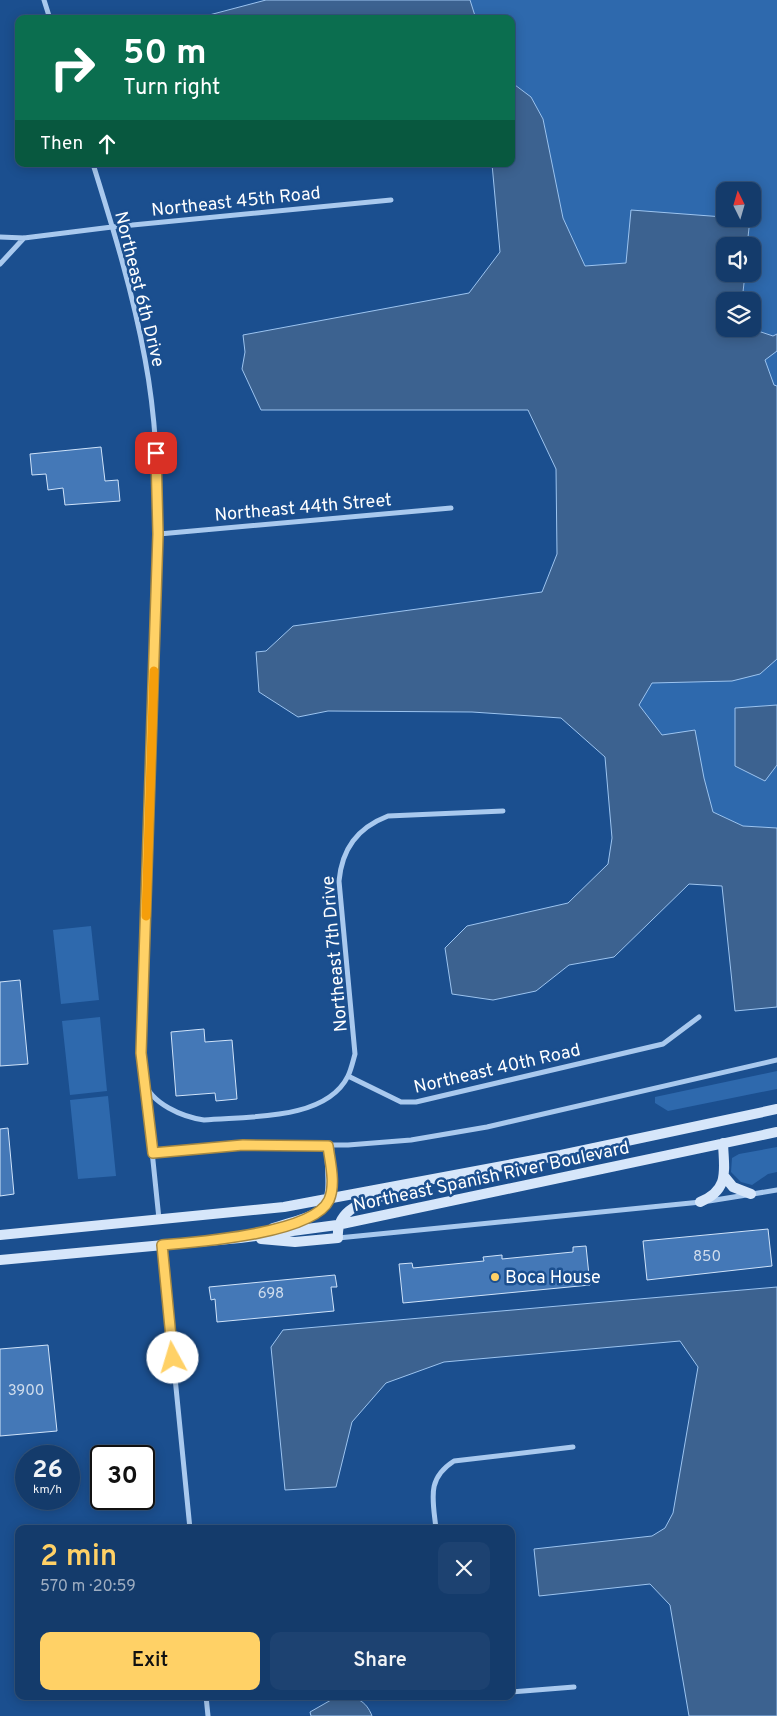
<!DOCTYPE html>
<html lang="en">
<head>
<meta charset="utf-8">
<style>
  :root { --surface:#143b6b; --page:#1d4271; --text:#f1f3f6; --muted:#9dadc1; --line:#33557e; --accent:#ffd166 }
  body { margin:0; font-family:Overpass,sans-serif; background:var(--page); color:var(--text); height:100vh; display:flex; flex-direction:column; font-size:19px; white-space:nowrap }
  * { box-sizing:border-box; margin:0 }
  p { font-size:16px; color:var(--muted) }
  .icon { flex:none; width:28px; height:28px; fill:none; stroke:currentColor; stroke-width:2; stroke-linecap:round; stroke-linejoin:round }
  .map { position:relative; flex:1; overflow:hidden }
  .drawer { position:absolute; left:15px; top:1525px; width:500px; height:175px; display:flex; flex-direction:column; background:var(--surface); border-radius:10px; box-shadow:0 2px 12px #0003,0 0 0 1px var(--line) }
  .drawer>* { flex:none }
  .hud { position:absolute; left:15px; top:15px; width:500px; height:152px; border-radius:10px; box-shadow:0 2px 12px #0003,0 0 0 1px var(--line); background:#0b6e4f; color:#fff; overflow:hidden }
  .needle { width:32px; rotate:355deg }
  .controls { position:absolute; left:716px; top:182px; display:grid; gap:10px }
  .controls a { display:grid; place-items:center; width:45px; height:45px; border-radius:10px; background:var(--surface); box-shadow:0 2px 12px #0003,0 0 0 1px var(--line); font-size:25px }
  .speed { position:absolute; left:15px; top:1445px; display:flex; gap:10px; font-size:25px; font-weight:700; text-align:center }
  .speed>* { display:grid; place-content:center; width:65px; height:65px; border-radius:50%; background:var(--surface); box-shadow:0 2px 12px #0003,0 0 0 1px var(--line); line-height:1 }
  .speed small { font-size:12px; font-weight:400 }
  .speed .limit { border:2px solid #111; border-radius:8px; background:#fff; color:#111 }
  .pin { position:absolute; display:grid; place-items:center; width:42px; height:42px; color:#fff; margin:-21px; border-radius:10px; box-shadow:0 2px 8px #0006 }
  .me { position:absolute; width:55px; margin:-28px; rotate:354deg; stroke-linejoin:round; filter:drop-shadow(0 0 4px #0008) }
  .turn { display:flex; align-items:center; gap:18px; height:105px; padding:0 25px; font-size:22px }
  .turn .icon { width:65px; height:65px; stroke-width:2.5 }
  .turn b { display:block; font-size:35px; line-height:42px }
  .then { display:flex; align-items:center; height:48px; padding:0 25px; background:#0003; gap:10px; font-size:19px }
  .round { display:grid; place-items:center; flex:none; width:52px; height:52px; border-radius:10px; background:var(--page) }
  .overview { display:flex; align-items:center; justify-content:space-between; height:85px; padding:0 25px }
  h1 { font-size:30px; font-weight:600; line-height:38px; color:var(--accent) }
  .cta { display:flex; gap:10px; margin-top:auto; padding:10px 25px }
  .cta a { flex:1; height:58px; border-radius:10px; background:var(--accent); color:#111; font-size:20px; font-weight:600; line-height:58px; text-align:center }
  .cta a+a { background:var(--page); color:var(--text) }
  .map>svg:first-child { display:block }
  .green { fill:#2e69ad; fill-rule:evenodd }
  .water { fill:#3c6290; stroke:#9cc4f0 }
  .building { fill:#4478b7; stroke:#cfe3fa }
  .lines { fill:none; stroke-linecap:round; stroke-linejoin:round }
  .street { stroke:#a9c9ee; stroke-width:5 }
  .secondary { stroke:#d6e6fa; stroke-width:10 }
  .route-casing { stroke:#a68842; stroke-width:12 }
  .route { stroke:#ffd166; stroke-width:9 }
  .slow { stroke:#f59e0b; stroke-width:9 }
  .poi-dot { fill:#ffd166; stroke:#1b4f8f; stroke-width:2 }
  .labels { text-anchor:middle; stroke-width:5; stroke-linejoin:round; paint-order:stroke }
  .number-label { font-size:15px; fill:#d0dded }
  .street-label { font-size:18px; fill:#fff; stroke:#1b4f8f }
  .poi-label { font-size:18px; fill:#fff; stroke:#1b4f8f; text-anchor:start }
</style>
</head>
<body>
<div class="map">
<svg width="777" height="1716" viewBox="0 0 777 1716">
  <rect width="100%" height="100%" fill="#1b4f8f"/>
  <path class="green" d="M470 0H777V705L735 708V765L765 780 777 765V828L743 826 713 812 704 778 662 735 638 705 585 266 563 218 543 119 531 97 511 82V19H476ZM725 191H752V219H725ZM725 246H752V274H725ZM725 301H752V329H725Z
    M91 926 99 1000 61 1004 53 930Z
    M100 1017 107 1091 70 1095 62 1021Z
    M777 1071V1089L668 1111 655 1103V1097Z
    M108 1096 116 1176 78 1179 70 1100Z
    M777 1147V1172L768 1174 752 1185 741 1182 731 1172 732 1158 739 1154Z"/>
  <path class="water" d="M266 0H470L476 19H194Z
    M511 82 531 97 543 119 563 218 585 266 626 263 631 210 750 219 747 246H725V274H745L742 301H725V329H752L773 336 777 334V351L765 360 774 385 777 386V659L760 674 732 681 652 683 639 705 662 735 695 730 704 778 713 812 743 826 777 828V1007L735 1011 722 886 689 884 614 957 569 965 536 991 493 1000 452 994 445 948 467 926 568 903 608 864 612 838 605 757 561 718 472 712 328 711 298 717 259 692 256 652 266 651 293 626 542 592 557 554 556 469 528 410H261L242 369 245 352 243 335 469 293 500 252 492 164H511Z
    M777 705V765L765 781 735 766V708Z
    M777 1287V1716H689L670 1605 650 1584 539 1596 534 1549 652 1536 665 1528 673 1513 698 1367 680 1341 444 1362 386 1383 352 1422 336 1487 285 1490 271 1347 283 1330Z
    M338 1696C355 1696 366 1700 372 1716H311L310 1712Z"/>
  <path class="building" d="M101 447 105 481 118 480 120 501 65 505 63 488 48 490 46 474 32 475 30 454Z
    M20 980 28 1064 0 1066V982Z
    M204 1029 205 1042 232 1040 237 1099 216 1101 215 1093 176 1096 171 1032Z
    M8 1128 14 1194 0 1196V1129Z
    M768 1229 772 1266 647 1280 643 1241Z
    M586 1246 590 1285 403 1303 399 1264 412 1263 413 1268 484 1261 483 1257 502 1255V1259L573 1252V1247Z
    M335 1275 337 1287H331L334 1311 217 1322 215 1299 211 1300 209 1287Z
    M48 1345 57 1431 0 1436V1349Z"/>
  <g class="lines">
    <path class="street" d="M44 0 50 19
      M93 164C113 228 133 293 145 359 156 417 158 475 159 534L141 1053C142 1062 142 1072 144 1081 151 1104 183 1117 204 1120 248 1116 326 1121 348 1076 351 1070 353 1061 355 1054L339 881C342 849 357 828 388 816L503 811
      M0 237 24 238 112 227 391 200
      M0 264 24 238
      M159 534 451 508
      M348 1076 401 1102H416L663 1044 699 1017
      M145 1083 159 1219
      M153 1153 243 1145H348L411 1140 487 1127 777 1060
      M709 1201 777 1190
      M338 1238 701 1202
      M162 1246 190 1529
      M436 1529C433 1499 426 1479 454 1461L573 1447
      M511 1692 574 1687
      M206 1696 208 1716"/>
    <path class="secondary" d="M724 1176 733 1187 751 1194
      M700 1202C730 1190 724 1170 723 1143
      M273 1228C337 1210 332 1209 329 1146
      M0 1235 284 1207 561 1155 777 1109
      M261 1239 295 1242 338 1238C335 1203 377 1199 404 1190
      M0 1260 240 1238 337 1225 777 1132"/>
  </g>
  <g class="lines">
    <g class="route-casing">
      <path id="route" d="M156 453 158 534 141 1053 153 1153 243 1145 328 1146C330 1162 336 1184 329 1200 313 1234 197 1242 162 1245L173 1358"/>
    </g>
    <use href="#route" class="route"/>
    <path class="slow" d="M146 916 154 671"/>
  </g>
  <circle class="poi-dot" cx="495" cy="1277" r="5"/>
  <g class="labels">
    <g class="number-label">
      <text x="707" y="1261">850</text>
      <text x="271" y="1298">698</text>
      <text x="26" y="1395">3900</text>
    </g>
    <g class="street-label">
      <text transform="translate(236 201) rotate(-6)" y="6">Northeast 45th Road</text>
      <text transform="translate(140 289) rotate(76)" y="6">Northeast 6th Drive</text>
      <text transform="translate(303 507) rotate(-5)" y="6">Northeast 44th Street</text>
      <text transform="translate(334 954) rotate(-95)" y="6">Northeast 7th Drive</text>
      <text transform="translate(497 1068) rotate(-13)" y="6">Northeast 40th Road</text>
      <text transform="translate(491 1176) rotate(-12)" y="6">Northeast Spanish River Boulevard</text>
    </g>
    <g class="poi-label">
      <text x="505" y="1283">Boca House</text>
    </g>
  </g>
</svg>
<div class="controls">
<a><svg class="needle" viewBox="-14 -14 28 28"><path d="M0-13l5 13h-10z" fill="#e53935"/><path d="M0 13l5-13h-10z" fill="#9dadc1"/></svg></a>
<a><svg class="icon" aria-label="sound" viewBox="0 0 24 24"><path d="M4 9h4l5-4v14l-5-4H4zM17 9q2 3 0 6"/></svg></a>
<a><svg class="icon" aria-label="layers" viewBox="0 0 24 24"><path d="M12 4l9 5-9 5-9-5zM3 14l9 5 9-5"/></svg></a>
</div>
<div class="speed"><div>26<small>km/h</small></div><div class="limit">30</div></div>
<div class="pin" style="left:156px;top:453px;background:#d93025"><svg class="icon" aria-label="arrive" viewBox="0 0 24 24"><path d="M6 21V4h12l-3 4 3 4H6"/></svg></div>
<svg class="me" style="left:173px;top:1358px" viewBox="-20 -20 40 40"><circle r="19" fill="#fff"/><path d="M0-13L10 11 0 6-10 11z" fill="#ffd166"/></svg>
<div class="hud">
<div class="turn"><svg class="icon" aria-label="right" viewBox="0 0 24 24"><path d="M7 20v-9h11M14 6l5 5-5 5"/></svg><div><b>50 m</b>Turn right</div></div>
<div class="then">Then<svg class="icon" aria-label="ahead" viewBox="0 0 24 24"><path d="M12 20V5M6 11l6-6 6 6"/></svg></div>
</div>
<section class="drawer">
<div class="overview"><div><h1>2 min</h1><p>570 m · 20:59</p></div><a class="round"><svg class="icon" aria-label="close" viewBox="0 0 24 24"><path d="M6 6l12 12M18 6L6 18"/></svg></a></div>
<div class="cta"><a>Exit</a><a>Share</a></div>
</section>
</div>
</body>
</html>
